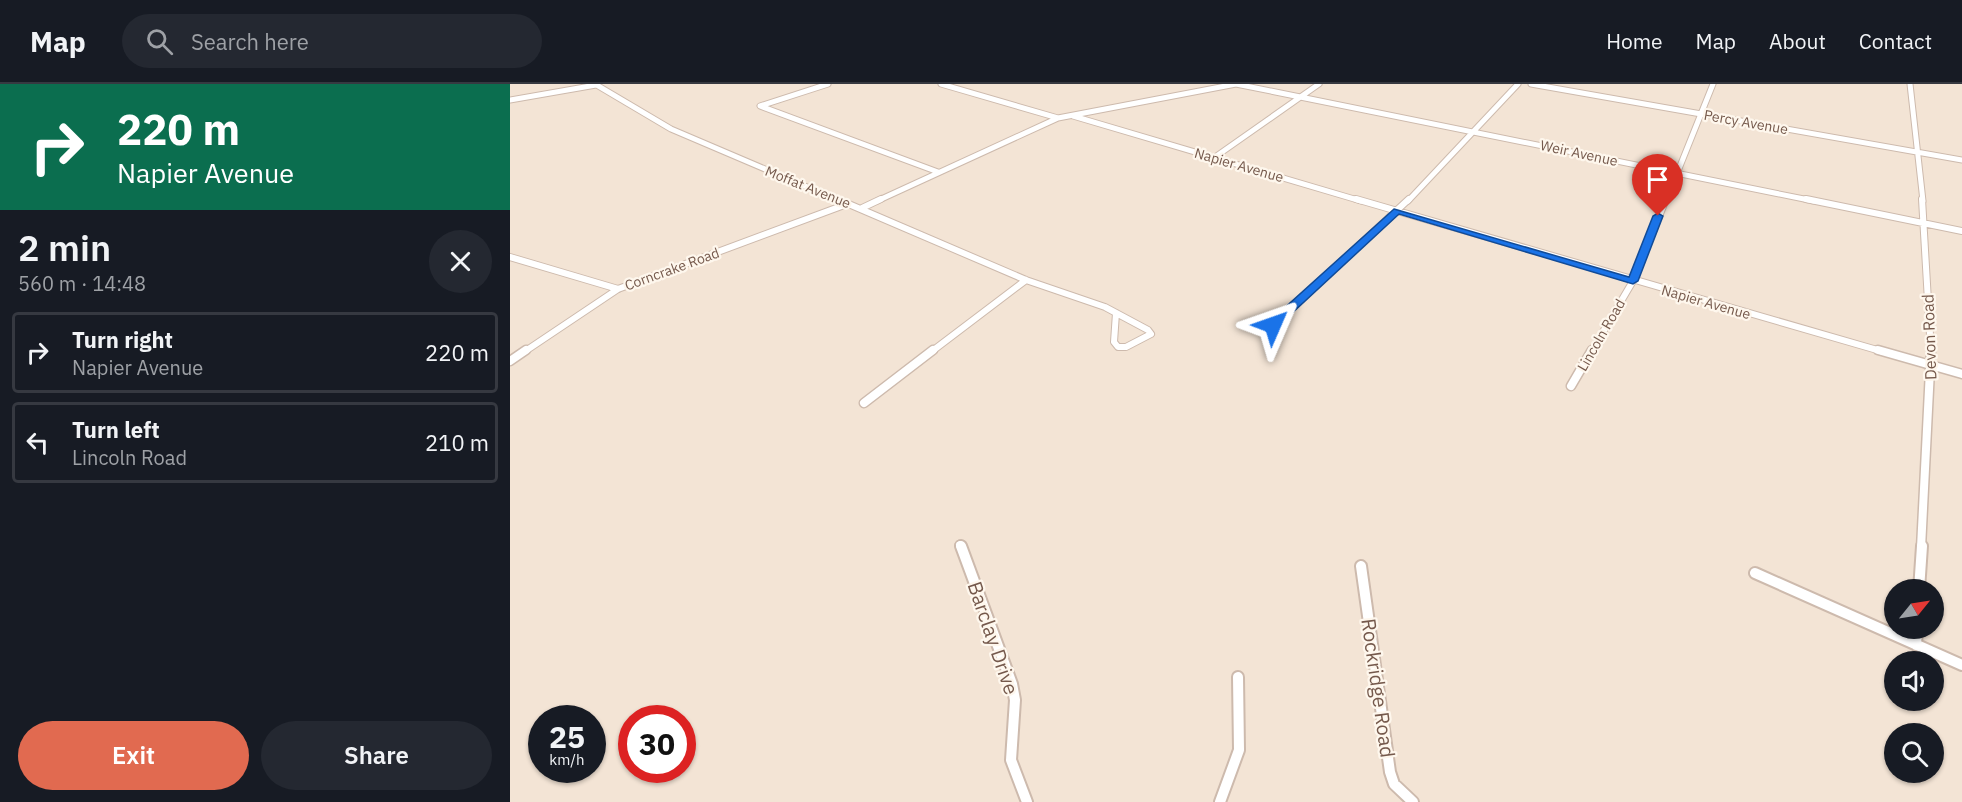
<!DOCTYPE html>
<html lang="en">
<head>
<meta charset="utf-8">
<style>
  :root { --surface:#171b24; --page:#242831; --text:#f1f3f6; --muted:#9ea1a6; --line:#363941; --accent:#e16a50 }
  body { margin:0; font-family:"IBM Plex Sans",sans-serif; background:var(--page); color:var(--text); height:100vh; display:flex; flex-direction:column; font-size:22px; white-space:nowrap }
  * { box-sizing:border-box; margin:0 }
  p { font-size:20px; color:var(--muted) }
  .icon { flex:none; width:33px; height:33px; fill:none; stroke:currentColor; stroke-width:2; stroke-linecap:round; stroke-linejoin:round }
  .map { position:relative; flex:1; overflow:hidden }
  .side { display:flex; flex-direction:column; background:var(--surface); width:510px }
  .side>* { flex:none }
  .banner { background:#0b6e4f; color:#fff; overflow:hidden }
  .needle { width:39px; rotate:60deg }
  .tools { position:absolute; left:1374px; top:495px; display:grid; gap:12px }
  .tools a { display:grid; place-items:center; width:60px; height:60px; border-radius:50%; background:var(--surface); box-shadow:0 2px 4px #0004; font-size:30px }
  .speed { position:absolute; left:18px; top:621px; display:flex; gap:12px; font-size:30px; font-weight:700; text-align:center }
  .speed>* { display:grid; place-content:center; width:78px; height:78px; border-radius:50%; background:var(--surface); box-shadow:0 2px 4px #0004; line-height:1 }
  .speed small { font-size:15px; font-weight:400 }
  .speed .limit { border:9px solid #d22; background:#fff; color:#111 }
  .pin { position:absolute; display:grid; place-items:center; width:51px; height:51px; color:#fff; margin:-62px -26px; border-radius:50% 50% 50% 0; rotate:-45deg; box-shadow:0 0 6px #0007 }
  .pin .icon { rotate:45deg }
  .me { position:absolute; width:66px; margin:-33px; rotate:47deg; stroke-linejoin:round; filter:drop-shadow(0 0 4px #0008) }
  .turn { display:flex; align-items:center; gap:21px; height:126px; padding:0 18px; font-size:27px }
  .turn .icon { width:78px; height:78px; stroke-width:2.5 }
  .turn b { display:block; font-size:42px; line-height:51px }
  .round { display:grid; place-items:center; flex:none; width:63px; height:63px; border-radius:32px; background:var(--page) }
  .headline { display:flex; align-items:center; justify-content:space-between; height:102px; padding:0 18px }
  h1 { font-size:36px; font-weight:600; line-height:45px }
  .cta { display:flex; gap:12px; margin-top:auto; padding:12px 18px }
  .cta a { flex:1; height:69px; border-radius:36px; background:var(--accent); color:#fff; font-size:24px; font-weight:600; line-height:69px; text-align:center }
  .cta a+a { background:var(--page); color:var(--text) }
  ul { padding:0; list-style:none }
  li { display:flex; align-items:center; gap:18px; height:81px; margin:0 12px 9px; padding:0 6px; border:3px solid var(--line); border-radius:6px }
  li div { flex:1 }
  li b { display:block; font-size:22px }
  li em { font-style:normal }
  header { display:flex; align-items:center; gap:36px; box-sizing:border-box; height:84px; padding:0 30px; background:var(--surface); border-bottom:2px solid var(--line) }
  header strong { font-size:28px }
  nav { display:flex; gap:33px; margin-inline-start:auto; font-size:21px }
  .search { width:420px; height:54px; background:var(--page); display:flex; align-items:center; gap:15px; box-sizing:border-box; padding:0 21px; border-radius:33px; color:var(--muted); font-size:22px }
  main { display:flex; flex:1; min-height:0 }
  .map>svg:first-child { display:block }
  .residential { fill:#f3e4d5; fill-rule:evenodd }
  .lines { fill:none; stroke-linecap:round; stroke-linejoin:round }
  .street-far3-casing { stroke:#cdbaad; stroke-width:7 }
  .street-far2-casing { stroke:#cdbaad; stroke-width:8 }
  .street-far1-casing { stroke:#cdbaad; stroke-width:11 }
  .street-casing { stroke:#cdbaad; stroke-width:14 }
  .street-far3 { stroke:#fff; stroke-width:5 }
  .street-far2 { stroke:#fff; stroke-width:6 }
  .street-far1 { stroke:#fff; stroke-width:8 }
  .street { stroke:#fff; stroke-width:10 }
  .route { fill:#1a73e8; stroke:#114b97; stroke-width:1.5 }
  .labels { text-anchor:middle; stroke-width:4.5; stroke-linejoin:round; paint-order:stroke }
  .far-street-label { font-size:14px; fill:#75594c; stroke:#fef7ed }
  .street-label { font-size:16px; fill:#75594c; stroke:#fef7ed }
  .near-street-label { font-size:20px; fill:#75594c; stroke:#fef7ed }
</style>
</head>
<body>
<header>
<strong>Map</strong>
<div class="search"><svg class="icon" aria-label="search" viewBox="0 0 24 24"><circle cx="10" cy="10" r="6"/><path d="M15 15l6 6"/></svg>Search here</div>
<nav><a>Home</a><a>Map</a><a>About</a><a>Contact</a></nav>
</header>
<main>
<section class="side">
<div class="banner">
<div class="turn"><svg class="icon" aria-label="right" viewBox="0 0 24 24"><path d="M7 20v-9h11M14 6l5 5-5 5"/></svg><div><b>220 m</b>Napier Avenue</div></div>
</div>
<div class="headline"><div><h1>2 min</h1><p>560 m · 14:48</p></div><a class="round"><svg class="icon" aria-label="close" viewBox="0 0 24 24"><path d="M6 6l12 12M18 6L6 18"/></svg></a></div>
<ul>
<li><svg class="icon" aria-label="right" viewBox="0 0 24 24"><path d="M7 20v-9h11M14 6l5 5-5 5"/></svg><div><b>Turn right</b><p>Napier Avenue</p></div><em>220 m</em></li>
<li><svg class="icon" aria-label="left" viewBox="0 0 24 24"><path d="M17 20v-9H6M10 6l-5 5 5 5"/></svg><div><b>Turn left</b><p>Lincoln Road</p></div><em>210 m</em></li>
</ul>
<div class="cta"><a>Exit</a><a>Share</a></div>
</section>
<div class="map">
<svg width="1452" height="718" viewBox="0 0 1452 718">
  <rect width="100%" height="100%" fill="#fcf3e7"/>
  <path class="residential" d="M0 0H1452V718H0ZM1384 506H1424V544H1384ZM1384 578H1424V616H1384ZM32 634H82V686H32ZM122 634H172V686H122ZM1384 650H1424V688H1384Z"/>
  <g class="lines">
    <g class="street-far3-casing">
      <path id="street-far3" d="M85 0 161 45 330 117
        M318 0 250 22 428 88
        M431 0 548 34
        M1021 0 1452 76
        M1400 0 1413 117
        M0 16 86 1
        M563 32 851 117
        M705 73 809 0
        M367 117 548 34 726 0 1304 117
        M898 117 1008 0
        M1156 117 1203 0"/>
    </g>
    <g class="street-far2-casing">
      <path id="street-far2" d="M327 115 516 196 595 223 638 246 641 250 616 263H608L604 258 606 229
        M846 115 1374 268
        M1296 115 1452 147
        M1412 115 1421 268
        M352 124 371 115
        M0 173 108 205
        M763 241 899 115
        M14 268 108 205 337 120
        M421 268 516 196
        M1081 268 1123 197 1156 115"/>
    </g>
    <g class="street-far1-casing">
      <path id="street-far1" d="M1368 266 1452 290
        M0 277 16 266
        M1061 302 1082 266
        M354 319 423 266
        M450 461 451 464
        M1411 464 1421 266"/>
    </g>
    <g class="street-casing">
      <path id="street" d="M451 462 502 600 505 616 501 676 517 718
        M851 482 880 688 884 700 903 718
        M1245 489 1452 581
        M1409 506 1412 462
        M1406 561 1407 544
        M710 718 729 666 728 593"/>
    </g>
    <use href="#street-far3" class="street-far3"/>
    <use href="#street-far2" class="street-far2"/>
    <use href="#street-far1" class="street-far1"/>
    <use href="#street" class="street"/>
  </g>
  <path class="route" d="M884 125 1119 193 1143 132 1148 129 1153 132 1128 197 1123 200 889 130 767 243H759V238Z"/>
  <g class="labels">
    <g class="far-street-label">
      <text transform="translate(1236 38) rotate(10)" y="5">Percy Avenue</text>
      <text transform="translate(1069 69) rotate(12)" y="5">Weir Avenue</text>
      <text transform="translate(729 81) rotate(16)" y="5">Napier Avenue</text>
      <text transform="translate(298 103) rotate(22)" y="5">Moffat Avenue</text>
      <text transform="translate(162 185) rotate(-20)" y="5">Corncrake Road</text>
      <text transform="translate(1196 218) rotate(16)" y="5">Napier Avenue</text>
      <text transform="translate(1091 251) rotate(-60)" y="5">Lincoln Road</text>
    </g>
    <g class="street-label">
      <text transform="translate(1419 253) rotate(-92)" y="6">Devon Road</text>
    </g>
    <g class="near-street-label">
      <text transform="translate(483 554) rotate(71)" y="7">Barclay Drive</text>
      <text transform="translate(868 604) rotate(82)" y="7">Rockridge Road</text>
    </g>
  </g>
</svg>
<div class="tools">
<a><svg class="needle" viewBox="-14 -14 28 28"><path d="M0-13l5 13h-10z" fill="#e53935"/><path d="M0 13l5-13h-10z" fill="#9ea1a6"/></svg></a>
<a><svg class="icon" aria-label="sound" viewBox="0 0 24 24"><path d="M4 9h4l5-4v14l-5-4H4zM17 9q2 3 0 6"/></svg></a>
<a><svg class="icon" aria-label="search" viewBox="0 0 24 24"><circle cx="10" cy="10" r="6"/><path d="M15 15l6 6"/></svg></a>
</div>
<div class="speed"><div>25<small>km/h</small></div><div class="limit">30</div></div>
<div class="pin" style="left:1148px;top:132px;background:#d93025"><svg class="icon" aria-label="arrive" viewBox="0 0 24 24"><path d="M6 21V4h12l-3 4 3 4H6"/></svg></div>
<svg class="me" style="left:763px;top:241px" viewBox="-20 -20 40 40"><path d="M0-17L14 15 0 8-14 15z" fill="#1a73e8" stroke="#fff" stroke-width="4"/></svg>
</div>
</main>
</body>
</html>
